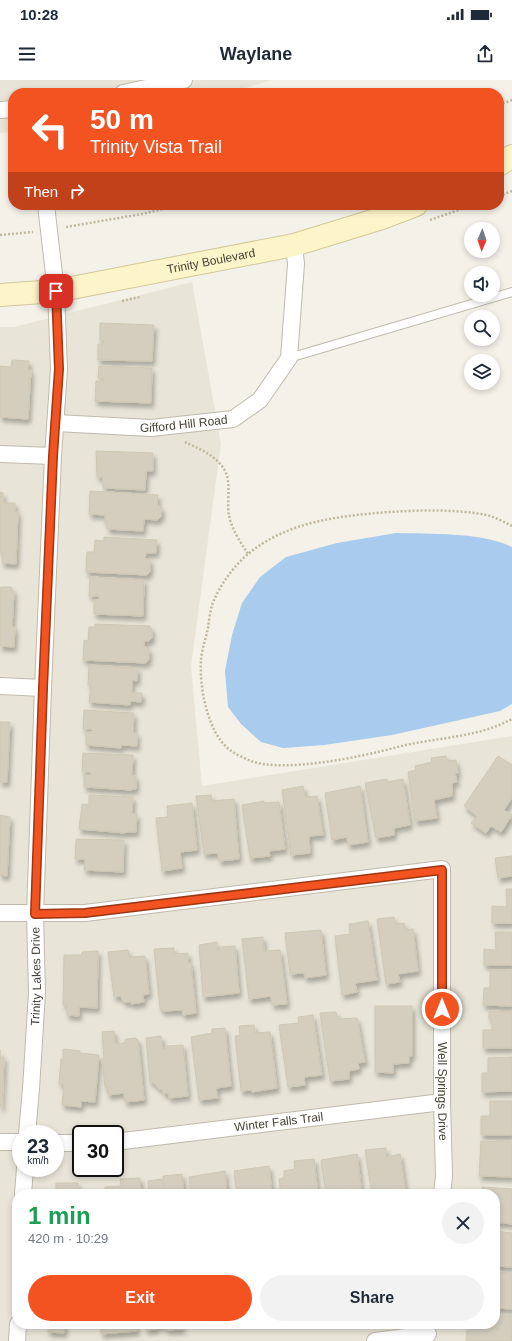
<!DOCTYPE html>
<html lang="en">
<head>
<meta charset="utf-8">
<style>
  :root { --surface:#fff; --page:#f2f2f3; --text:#1f2937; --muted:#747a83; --accent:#f25321 }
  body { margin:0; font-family:Arial,sans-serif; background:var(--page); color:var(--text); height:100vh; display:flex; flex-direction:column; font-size:15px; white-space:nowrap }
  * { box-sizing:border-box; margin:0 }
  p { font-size:13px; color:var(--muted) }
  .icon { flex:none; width:22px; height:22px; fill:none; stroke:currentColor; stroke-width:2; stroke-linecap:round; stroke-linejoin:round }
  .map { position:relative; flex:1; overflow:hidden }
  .panel { position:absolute; left:12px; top:1109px; width:488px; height:140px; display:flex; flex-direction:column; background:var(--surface); border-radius:16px; box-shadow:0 2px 6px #0003 }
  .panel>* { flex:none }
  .hud { position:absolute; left:8px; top:8px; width:496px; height:122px; border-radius:16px; box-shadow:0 2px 6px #0003; background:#f25321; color:#fff; overflow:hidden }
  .needle { width:26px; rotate:182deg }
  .fabs { position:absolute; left:464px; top:142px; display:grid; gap:8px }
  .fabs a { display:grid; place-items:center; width:36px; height:36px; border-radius:50%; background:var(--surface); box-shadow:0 2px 6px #0003; font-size:20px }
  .speed { position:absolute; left:12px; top:1045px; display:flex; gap:8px; font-size:20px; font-weight:700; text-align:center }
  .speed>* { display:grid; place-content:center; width:52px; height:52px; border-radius:50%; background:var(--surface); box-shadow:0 2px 6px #0003; line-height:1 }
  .speed small { font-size:10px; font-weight:400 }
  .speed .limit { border:2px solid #111; border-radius:6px; background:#fff; color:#111 }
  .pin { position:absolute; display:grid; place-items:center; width:34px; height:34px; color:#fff; margin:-17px; border-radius:8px; box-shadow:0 2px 6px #0006 }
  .me { position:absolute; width:44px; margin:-22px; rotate:0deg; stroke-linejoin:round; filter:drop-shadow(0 0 3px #0008) }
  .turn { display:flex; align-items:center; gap:14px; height:84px; padding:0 16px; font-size:18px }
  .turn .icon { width:52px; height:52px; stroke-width:2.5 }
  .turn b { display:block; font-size:28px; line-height:34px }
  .then { display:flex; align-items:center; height:38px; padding:0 16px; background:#0003; gap:8px; font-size:15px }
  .round { display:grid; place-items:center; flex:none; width:42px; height:42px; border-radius:21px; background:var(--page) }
  .summary { display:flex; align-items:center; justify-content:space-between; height:68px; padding:0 16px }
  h1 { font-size:24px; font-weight:800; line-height:30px; color:#1e9e55 }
  .cta { display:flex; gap:8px; margin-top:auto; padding:8px 16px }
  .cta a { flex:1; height:46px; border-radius:24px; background:var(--accent); color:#fff; font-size:16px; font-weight:800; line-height:46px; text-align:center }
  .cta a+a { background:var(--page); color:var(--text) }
  .status { display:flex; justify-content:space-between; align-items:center; height:28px; padding:0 20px; background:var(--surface); direction:ltr }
  .status svg { height:11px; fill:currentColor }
  header { display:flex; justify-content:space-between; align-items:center; height:52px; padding:0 16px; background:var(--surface); font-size:18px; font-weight:800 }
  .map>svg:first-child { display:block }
  .residential { fill:#e8e4d7; fill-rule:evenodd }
  .water { fill:#a8cbee }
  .building { fill:#d5cebf; stroke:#d0c7b2; filter:url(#shadow) }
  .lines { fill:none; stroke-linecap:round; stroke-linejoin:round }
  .service-casing { stroke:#bfbaac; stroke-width:10 }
  .minor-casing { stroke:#bfbaac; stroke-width:18 }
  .secondary-casing { stroke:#d2c89a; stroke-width:24 }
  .path { stroke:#c0b79d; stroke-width:2.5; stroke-dasharray:2 2; stroke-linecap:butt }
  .service { stroke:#fff; stroke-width:8 }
  .minor { stroke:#fff; stroke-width:16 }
  .secondary { stroke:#fdf5ca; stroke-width:22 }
  .route-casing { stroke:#9d3615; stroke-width:10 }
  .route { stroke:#f25321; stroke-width:7 }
  .labels { text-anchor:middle; stroke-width:3; stroke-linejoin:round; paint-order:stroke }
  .street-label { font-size:12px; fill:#474237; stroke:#fff }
</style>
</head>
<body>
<div class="status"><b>10:28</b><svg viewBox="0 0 49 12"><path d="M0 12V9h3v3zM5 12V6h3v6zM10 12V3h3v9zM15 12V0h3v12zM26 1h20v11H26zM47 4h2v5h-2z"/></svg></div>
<header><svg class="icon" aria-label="menu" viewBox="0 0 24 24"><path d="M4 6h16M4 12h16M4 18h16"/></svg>Waylane<svg class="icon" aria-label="share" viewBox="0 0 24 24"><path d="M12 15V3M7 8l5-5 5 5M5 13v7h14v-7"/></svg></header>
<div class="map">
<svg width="512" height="1261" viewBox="0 0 512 1261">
  <defs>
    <filter id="shadow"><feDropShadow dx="2.5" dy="4.5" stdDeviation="2" flood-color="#0004"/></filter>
  </defs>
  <rect width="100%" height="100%" fill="#f4f1e9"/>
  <path class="residential" d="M0 0H273L227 13H13V52L0 53Z
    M192 202 221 364 191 586 202 706 512 656V1261H0V247H14ZM21 1054H55V1088H21ZM81 1054H115V1088H81ZM17 1114H495V1244H17Z"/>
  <path class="water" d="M396 453C430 454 482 452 512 467V624L500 631 392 655 324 665 283 668 261 662 241 644 228 627 225 591 232 555 242 523 260 497 286 477 337 463Z"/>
  <path class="building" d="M100 243 154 245 152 281 98 280V264H104V261H100Z
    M12 280 29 281 28 290H31L28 339 0 337V286L11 287Z
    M99 286 152 288 151 323 95 321 96 301H104V299L98 298Z
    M96 371 153 373V391H146L145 410 103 408V397H97Z
    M90 411 158 415 157 424 162 428 161 437 157 440 144 439 143 451 107 449V442H104L105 435 89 434Z
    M0 412 3 413V423H15V431L18 432 16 484 2 483 3 473H0Z
    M104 457 157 460 156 473H146L145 479H150V492L147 495 86 492 87 472H94L95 460 104 461Z
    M90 497 144 500 143 536 94 534V520H99V516H89Z
    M1 507H11L14 513 12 547H15L14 567 0 566V509Z
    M95 544 150 546 152 550V558L149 561H144V567H146L149 569V579L146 583 83 580 84 560 88 561 89 547H95Z
    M89 585 138 588 137 601 132 600V613H142L141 622 130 621V625L89 622 91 605H88Z
    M84 630 134 633 133 653H137V666L121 665V668L86 665V652H92V649H83Z
    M0 642H10L7 702H0Z
    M83 673 133 675 132 696H136V709H132V710L84 707V695H91V692H82Z
    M446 676 448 681 456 680 458 693H455L457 702 452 703V716L434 720 437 738 415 741 408 692 416 690 415 686 432 682 431 678Z
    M498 676 512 685V718L504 730 512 735 501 752 491 746 486 753 471 743 477 736 464 726Z
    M387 699V702L403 699 410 745 394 748V755L376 758 365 703Z
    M303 706 305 717 317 716 323 755 309 756 310 773 291 775 282 710Z
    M360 706 368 762 348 765 347 757 332 760 325 713Z
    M89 715 133 717 132 734H137L136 752H125V753L79 749 82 724 89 725Z
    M211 715 212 721 234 719 239 779 219 781 218 773 204 774 196 716Z
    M264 721V723L279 722 285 769 269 771 270 776 250 778 242 725Z
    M192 723 197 770 180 772 182 788 162 791 156 738 168 737 167 726Z
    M0 735 10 737 7 796 0 795Z
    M76 759 124 760 123 792 84 790 85 779H75Z
    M512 776V796L498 798 495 778Z
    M506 809H512V843H492V826L507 827Z
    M394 837 395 844 404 843 405 850 413 849 418 891 398 894 400 902 386 904 377 839Z
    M368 841 377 900 355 903 357 912 342 915 335 856 350 854 349 844Z
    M321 850 326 895 305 898 304 893 290 894 285 853Z
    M495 852H512V885H484V869L496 870Z
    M263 857 264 871 280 870 287 924 272 925 271 916 249 919 242 859Z
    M217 862V870H222V867L235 866 239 913 203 917 199 865Z
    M174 868V874L188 873V883H191L196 933 183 935 182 930 163 931 160 928 154 869Z
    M128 870 129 877 145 876 149 914 143 915 144 922 131 924V922H124L122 920 121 916 114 917 108 872Z
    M98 871 97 928 79 927V936L67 935V925H63L64 875H82V872Z
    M490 890H512V926L483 925 484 908H490Z
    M375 926H412V976H409V983L393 984V993L375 992Z
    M489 931 512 932V968H483V950H492V939H489Z
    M336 932 338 939 357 938 365 982 358 983 359 989 349 991V999L330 1001 320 933Z
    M313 935 322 995 304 997 305 1005 288 1007 279 945 299 943 298 937Z
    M254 945 255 953 270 952 277 1008 252 1012V1010L241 1011 235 956 240 955 239 946Z
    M225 948 231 1006 216 1008 218 1018 199 1020 191 957 212 953V949Z
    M114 951 115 964 124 963 126 959 135 958 138 960 144 1020 125 1022 124 1013 108 1015 107 1007H105L102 979H104L102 952Z
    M161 956 163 969 167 968V966L183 965 188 1016 169 1018 168 1013 163 1014V1009H160L154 1004V1002H150L146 958Z
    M63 969 80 971V973L99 975 95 1022 81 1021V1027L62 1025 64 1004H59L61 979H63Z
    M0 970V977H4L2 1027H0Z
    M512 977V1011L482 1012V993H488V978Z
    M490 1021H512V1055H481V1036H490Z
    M481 1061 512 1062V1097L479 1096Z
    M386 1068V1077L400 1074 406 1114H372L365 1070Z
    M357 1074 362 1114H326L321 1080Z
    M314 1079 318 1114H281L279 1099 284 1098V1091L295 1089 294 1081Z
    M269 1086 272 1114H237L234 1091Z
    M225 1091 227 1114H191L189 1097Z
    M182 1094 184 1114H149L148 1101 162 1099 163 1105H164L163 1096Z
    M140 1098 141 1114H105V1107L121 1106 120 1099Z
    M56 1103H78V1114H56Z
    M482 1107 512 1109V1144L495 1142V1114H482Z
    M495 1151 512 1153V1187L495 1186Z
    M495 1192 512 1193V1229L495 1228Z
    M495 1234 512 1236V1255H511V1258L512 1259V1261H466L467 1252H469V1247H465V1244H495Z
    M48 1244H65L64 1253 48 1252Z
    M101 1244H136L137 1251 101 1254Z
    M145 1244H182L183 1249 167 1250 166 1247 157 1246 156 1249 146 1250Z"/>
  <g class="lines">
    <g class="service-casing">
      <path id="service" d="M289 278 512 212"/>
    </g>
    <g class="minor-casing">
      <g id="minor">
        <path d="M123 13 184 0"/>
        <path d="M0 30 13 29"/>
        <path id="s1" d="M56 343 151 348 233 339 260 320 289 278 296 184 294 165"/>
        <path d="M0 374 53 376"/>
        <path d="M0 606 43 608"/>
        <path id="s2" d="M0 833H85L442 789V1022L444 1096 442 1114"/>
        <path id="s3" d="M27 1054 31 1009 37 913 35 834 43 608 53 376 59 289 56 211 46 125"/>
        <path d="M0 1062H21"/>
        <path id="s4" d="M115 1062 442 1022"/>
        <path d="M55 1063H81"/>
        <path d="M23 1114 25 1088"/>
        <path d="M17 1261 18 1244"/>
        <path d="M375 1261 428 1254"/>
      </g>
    </g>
    <g class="secondary-casing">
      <g id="secondary">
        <path d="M499 85 512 76"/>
        <path id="s5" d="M0 215 56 211 294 165 382 138 416 125"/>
      </g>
    </g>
    <path class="path" d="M499 25 512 20
      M499 116 512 111
      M430 140 473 125
      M66 147 142 134 180 125
      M0 155 33 152
      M122 221 140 217
      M185 362C200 369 222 378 227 396 230 405 227 424 229 436 232 450 241 463 248 474
      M512 446C504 442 495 437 487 435 455 429 421 430 389 432 339 436 288 441 248 474 233 487 219 506 212 525 210 532 209 541 208 548 206 558 202 569 201 579 199 605 207 653 230 670 235 674 244 678 251 681 284 693 360 677 394 668 433 657 475 659 512 639"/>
    <use href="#service" class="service"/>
    <use href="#minor" class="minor"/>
    <use href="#secondary" class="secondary"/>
  </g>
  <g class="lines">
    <g class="route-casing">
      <path id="route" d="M56 211 59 289 53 376 43 608 35 834 85 833 442 790V929"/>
    </g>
    <use href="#route" class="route"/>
  </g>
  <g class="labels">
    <g class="street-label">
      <text dy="4" stroke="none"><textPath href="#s5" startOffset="214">Trinity Boulevard</textPath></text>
      <text dy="4" stroke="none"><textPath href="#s1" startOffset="128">Gifford Hill Road</textPath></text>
      <text dy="4" stroke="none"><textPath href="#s3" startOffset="158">Trinity Lakes Drive</textPath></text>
      <text dy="4" stroke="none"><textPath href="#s2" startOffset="667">Well Springs Drive</textPath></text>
      <text dy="4" stroke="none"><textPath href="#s4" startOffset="165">Winter Falls Trail</textPath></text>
    </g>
  </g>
</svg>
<div class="fabs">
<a><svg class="needle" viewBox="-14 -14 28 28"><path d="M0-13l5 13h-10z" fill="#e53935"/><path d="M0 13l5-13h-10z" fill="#747a83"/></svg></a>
<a><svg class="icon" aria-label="sound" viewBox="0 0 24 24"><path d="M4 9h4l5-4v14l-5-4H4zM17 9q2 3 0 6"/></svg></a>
<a><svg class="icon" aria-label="search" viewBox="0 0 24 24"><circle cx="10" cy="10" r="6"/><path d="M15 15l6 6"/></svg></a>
<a><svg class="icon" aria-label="layers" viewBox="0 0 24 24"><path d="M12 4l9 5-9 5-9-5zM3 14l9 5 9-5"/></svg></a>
</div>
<div class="speed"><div>23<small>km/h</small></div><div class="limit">30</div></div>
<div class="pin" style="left:56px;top:211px;background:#d93025"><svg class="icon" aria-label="arrive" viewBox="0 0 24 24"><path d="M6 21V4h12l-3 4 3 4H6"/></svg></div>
<svg class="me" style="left:442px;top:929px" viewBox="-20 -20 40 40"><circle r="17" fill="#f25321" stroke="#fff" stroke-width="3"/><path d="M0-11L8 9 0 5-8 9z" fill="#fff"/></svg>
<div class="hud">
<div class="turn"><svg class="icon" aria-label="left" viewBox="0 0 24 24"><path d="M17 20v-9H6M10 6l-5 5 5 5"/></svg><div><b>50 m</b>Trinity Vista Trail</div></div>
<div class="then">Then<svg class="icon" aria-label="right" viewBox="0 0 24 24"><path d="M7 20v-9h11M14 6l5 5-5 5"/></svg></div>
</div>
<section class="panel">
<div class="summary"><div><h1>1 min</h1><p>420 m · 10:29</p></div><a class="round"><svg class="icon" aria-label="close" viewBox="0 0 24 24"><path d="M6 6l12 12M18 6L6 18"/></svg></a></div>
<div class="cta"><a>Exit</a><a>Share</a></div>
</section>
</div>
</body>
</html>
